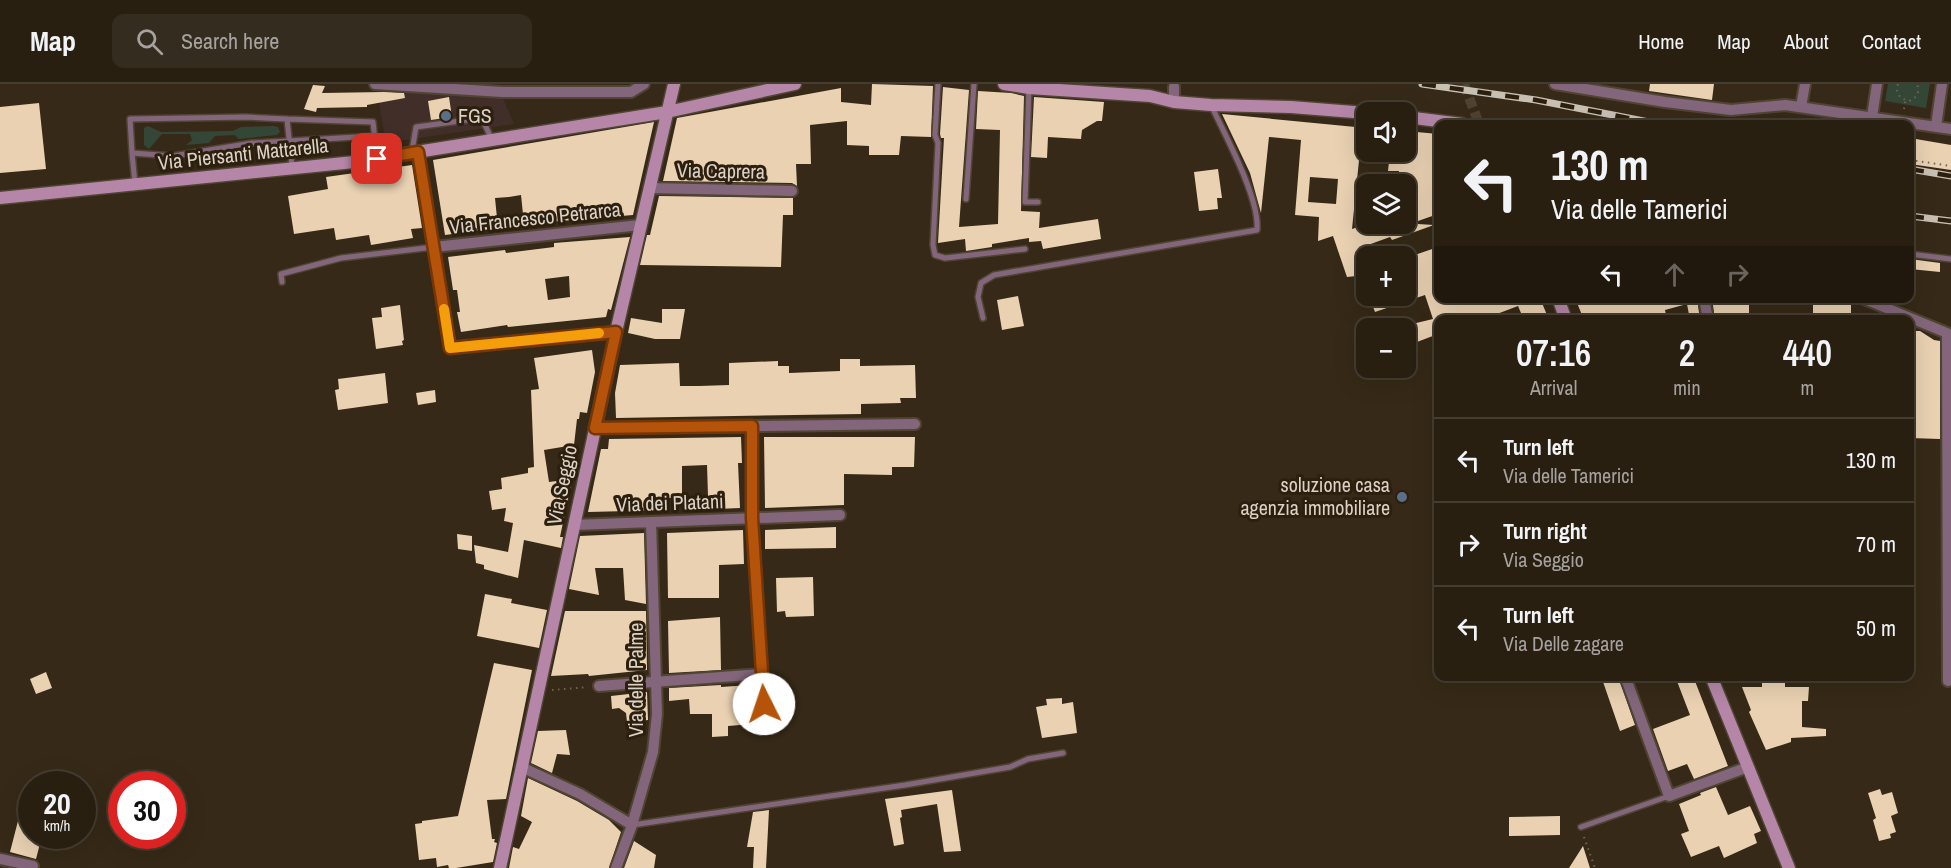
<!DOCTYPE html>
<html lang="en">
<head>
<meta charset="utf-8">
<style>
  :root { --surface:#281f11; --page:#342c1f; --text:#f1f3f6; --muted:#a5a29f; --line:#443d31 }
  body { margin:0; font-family:"Archivo Narrow",sans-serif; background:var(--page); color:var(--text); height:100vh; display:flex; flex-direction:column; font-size:22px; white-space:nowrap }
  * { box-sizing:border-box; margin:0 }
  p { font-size:20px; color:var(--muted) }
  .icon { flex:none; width:33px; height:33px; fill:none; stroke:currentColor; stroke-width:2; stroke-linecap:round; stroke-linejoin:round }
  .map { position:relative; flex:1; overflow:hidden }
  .side { position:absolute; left:1434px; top:231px; width:480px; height:366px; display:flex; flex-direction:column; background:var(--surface); border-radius:12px; box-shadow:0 6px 24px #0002,0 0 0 2px var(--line) }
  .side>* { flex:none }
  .guide { position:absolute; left:1434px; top:36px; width:480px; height:183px; border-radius:12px; box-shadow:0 6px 24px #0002,0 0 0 2px var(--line); background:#281f11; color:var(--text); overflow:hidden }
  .controls { position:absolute; left:1356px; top:18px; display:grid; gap:12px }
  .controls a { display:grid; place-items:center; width:60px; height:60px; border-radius:12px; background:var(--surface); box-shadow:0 6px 24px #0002,0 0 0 2px var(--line); font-size:30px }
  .speed { position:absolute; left:18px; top:687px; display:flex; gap:12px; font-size:30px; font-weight:700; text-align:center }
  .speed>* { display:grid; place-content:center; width:78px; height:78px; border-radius:50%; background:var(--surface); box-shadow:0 6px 24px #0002,0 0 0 2px var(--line); line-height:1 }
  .speed small { font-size:15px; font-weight:400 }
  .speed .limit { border:9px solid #d22; background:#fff; color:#111 }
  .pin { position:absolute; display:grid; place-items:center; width:51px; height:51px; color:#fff; margin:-26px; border-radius:12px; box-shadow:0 3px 9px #0006 }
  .me { position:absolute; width:66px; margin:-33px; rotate:356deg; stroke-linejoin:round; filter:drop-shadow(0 0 4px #0008) }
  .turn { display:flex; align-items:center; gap:21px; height:126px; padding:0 18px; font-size:27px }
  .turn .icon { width:78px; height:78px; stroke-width:2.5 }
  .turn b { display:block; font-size:42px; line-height:51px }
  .lanes { display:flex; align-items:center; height:57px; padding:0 18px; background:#0003; justify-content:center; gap:30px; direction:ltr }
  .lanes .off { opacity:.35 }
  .eta { display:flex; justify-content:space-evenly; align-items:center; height:102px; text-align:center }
  .eta b { font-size:36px; font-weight:600; line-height:42px }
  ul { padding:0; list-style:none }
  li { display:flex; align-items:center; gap:18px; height:84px; padding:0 18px; border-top:2px solid var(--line) }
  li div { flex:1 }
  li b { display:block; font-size:22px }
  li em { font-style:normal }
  header { display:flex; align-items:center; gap:36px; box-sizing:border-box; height:84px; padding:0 30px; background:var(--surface); border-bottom:2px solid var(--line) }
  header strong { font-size:28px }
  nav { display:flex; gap:33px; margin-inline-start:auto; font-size:21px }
  .search { width:420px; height:54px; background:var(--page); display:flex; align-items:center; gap:15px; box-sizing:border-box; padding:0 21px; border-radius:12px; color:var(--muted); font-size:22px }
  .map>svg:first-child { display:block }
  .commercial { fill:#412e28 }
  .green { fill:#344635 }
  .building { fill:#e9d1b2; fill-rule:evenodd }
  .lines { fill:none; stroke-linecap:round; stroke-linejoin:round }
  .street-tunnel { stroke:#4f4231; stroke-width:10; stroke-dasharray:10 5; stroke-linecap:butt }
  .lane-casing { stroke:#504433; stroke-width:8 }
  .street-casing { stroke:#504433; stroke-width:14 }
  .secondary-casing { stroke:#504433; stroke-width:15 }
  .path { stroke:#716556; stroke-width:2; stroke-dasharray:1.5 4.5; stroke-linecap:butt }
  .lane { stroke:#83667b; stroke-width:5 }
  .street { stroke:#83667b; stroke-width:10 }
  .secondary { stroke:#b586a8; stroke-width:12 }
  .rail-casing { stroke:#c9c0b4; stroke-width:7 }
  .rail { stroke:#2c1f0d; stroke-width:4.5; stroke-dasharray:14; stroke-linecap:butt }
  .route-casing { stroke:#753606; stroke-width:15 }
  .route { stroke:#b45309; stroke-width:10 }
  .slow { stroke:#f59e0b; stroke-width:10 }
  .service-dot { fill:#5c6f8a; stroke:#2c1f0d; stroke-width:2 }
  .labels { text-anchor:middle; stroke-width:6; stroke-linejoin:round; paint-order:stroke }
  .poi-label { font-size:20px; fill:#dbd2c7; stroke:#2c1f0d; text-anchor:start }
  .street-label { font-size:20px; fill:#dbd2c7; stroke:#2c1f0d }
</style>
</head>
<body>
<header>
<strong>Map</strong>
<div class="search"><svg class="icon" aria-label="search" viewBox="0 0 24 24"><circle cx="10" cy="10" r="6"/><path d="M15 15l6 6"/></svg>Search here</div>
<nav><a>Home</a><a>Map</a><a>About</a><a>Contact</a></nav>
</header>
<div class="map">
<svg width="1951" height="784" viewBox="0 0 1951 784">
  <rect width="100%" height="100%" fill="#362917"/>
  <path class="commercial" d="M377 7 502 12 514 40 386 59Z"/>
  <path class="green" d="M1888 0H1930L1926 24 1885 17Z
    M148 42 161 48 233 47 241 43 273 42 278 43 280 48 277 51 238 55 235 51 215 52 209 59 186 61 192 56 190 50H162L149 65 144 61V44Z"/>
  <path class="building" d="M872 0 933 2 931 53 901 52 899 71H869V62L847 61V37L810 41 811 80H796L797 102 792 99 663 97 677 34 841 4V18L871 21Z
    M1650 0H1714L1712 16 1649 7Z
    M313 1 325 2 322 9 384 8 404 9 405 14 367 21V23L317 24 316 28 304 25Z
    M943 3 969 6 959 143 998 140 1000 46 976 45 978 7 1011 9 1024 12 1021 127 1040 128 1039 144 1098 135 1101 155 1043 165 1041 157 1029 158V154L992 160V163L966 167 965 155 938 159 944 54H941L940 50Z
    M449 13 452 33 431 36 428 17Z
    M1034 13 1104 18 1102 37H1097L1082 46 1081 55 1048 53 1047 74 1031 73Z
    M39 19 46 85 0 89V23Z
    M1222 30 1366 44V57H1361L1352 145 1367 140H1406V100H1397L1399 87H1388L1390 68H1406V47L1438 50V130L1418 137V140L1434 141 1392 156 1390 153 1368 161 1371 169 1366 170V191L1347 193 1333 152 1318 157 1319 133 1295 131 1301 56 1269 53 1261 129 1250 89ZM1310 93 1338 95 1336 120 1308 118Z
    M654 38 633 131 524 140 521 111 509 113 495 114 498 144 445 151 433 76Z
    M1910 54 1951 61V86L1910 80Z
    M412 81 422 144 411 145 413 154 371 161 369 151 336 156 334 144 294 150 288 112 328 105 326 93Z
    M1218 85 1222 114H1217L1218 125 1199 127 1194 88Z
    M659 112 793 114V131H783L781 183 640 181 647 151H650Z
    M630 153 611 226 608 225 606 233 508 243 507 241 461 248 457 228H460L457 206H453L448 173 505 166 506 169 554 163V159ZM569 192 570 213 548 216 545 195Z
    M1438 163V214H1540L1549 236H1524L1518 222 1481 236H1438V250L1417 258 1412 240 1433 235 1425 211 1375 228 1369 212H1406V174Z
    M1910 175 1940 179V188L1910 185Z
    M1018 212 1024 242 1002 246 997 216Z
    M1575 214H1697L1700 236H1690L1687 220 1665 226 1667 236H1643L1641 230 1620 236H1584Z
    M1712 214H1749V236H1715Z
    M1813 214H1842L1851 217V236H1829V232L1813 233Z
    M400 221 404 256 402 257 403 261 376 265 372 234 382 233 381 224Z
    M662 225H685L680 255H655L628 249 631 234 662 239Z
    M1910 247H1920L1934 256 1940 257V355L1910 354Z
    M592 266 595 288 587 329 580 328 579 335H577L574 361 544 366 549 398 572 395 560 453H563L561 464 524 456 518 494 484 485V481L476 479 474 461 508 468 513 439 504 437 506 424 492 426 489 407 502 405 501 394 528 389V384L534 383 531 306 539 305 534 274Z
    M840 275H860V282L915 281 916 314H900L901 319 861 320V330L616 334 615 309 620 281 679 279 680 302H699L729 301V279L778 277V282H789V289L840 287Z
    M385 289 388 319 338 326 335 306 339 305 338 295Z
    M435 306 436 318 418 321 416 309Z
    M741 353 742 379H738L740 424 693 426V414L708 412 707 381 682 382V413L669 414V426L588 428 601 365H608L609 355Z
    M764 353H915L914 383H892V391L844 390V421L765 424Z
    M836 443V464L765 465V446Z
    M743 446 744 480 719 481V514H668L667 449Z
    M644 449 646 520 625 516 623 484H595L599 511 569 505 580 452Z
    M457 450 472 452V467L458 465Z
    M813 493 814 532 786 533 785 527 777 528 776 494Z
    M485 510 512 515 511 519 547 526 539 564 477 552Z
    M565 527H646L647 586 589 592 588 590 551 592Z
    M720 533 721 586 669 589 668 537Z
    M494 579 532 586 506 715 487 716 492 755H495L494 758 497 759 493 778 456 784H449L448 781 437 783 436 774 419 776 415 740 422 739V737L458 732Z
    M46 588 52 604 36 610 30 595Z
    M1601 592H1618L1635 641 1620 647Z
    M1675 592H1693L1728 682 1694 695 1687 680 1668 687 1653 645 1690 631Z
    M1762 592H1785V603H1809L1808 617H1802V643L1826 645V652L1791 654V658L1766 666 1749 628 1751 626 1742 603H1762Z
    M721 601V603L750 601 752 640 728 642V652L712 653V630H690L689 615 669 617V604Z
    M647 608 648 636 627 638 626 629 619 624 612 625 611 612Z
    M1062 614V620L1073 618 1077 649 1042 654 1036 623 1047 621 1046 615Z
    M566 646 570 671 557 670 552 689 531 679 538 647Z
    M528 694 577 717 609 736 621 748 609 784H509L513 763 519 765 532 738 521 732Z
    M1716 703 1728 731 1750 722 1761 747 1754 750 1757 759 1724 774 1719 762 1691 773 1681 750 1689 747 1679 720 1701 711 1700 709Z
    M1880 705 1882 711 1892 708 1898 729 1891 732 1896 748 1890 750 1891 754 1879 757 1873 736 1876 734 1868 709Z
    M952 706 961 767 944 768 937 720 901 726 902 733 900 734 904 760 894 762 885 715Z
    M769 726 766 784H753L754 763H747L753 728Z
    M1560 732V751L1509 752V733Z
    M18 737 32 741V752H42L36 775 10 768Z
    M634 757 656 771 654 784H624Z
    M1583 762 1590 784H1569Z"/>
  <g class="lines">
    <path class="street-tunnel" d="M1464 0 1479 40"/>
    <g class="lane-casing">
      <path id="lane" d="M938 0 935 51 938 59 933 161 935 171 945 174 1025 165
        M1029 4 1025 118H1038
        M287 35 246 33 130 35 132 69 173 72 252 59 374 52
        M412 67 416 43 482 34 491 54
        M132 69 135 100
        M292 83 287 35 373 38 377 75
        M966 115 974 0
        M1910 170 1951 175
        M282 198 281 190 341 174 434 163
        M983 234 978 213 981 199 994 191 1257 146C1260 115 1226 53 1212 23
        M632 741 905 701 1010 683 1028 675 1063 669
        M1581 743 1669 712"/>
    </g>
    <g class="street-casing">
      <path id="street" d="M375 0 502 8H631L644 0
        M1555 0 1665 18 1731 26 1785 21 1951 45
        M1174 18V3
        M1801 23 1805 0
        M1872 33 1877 0
        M1936 42 1942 0
        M418 68 450 264 616 248
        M649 104 792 107
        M434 163 640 141
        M1704 214 1708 236
        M1862 214 1947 249 1948 597
        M752 342V434L764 620
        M595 344 915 340
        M574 441 840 431
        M1625 592 1669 712 1748 683
        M599 602 762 590
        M521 683 580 710 632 741
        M0 775 33 782
        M616 784 632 741 653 668 657 630 651 438"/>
    </g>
    <g class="secondary-casing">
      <path id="secondary" d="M1004 0 1029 4 1150 12 1174 18 1211 21 1291 23 1366 29
        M1406 33 1462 40
        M0 114 354 78 667 28 795 0
        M1558 214 1566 236
        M1711 592 1789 784
        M500 784 616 248 674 0"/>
    </g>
    <path class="path" d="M1898 0C1894 9 1900 15 1909 17 1917 14 1920 8 1917 0
      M1904 25 1906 13
      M1910 76 1951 82
      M552 606 588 603
      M1584 753 1595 784"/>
    <use href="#lane" class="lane"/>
    <use href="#street" class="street"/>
    <use href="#secondary" class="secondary"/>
    <g class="rail-casing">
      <path id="rail" d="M1422 0 1536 16 1659 40
        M1910 85 1951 92
        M1910 132 1951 137"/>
    </g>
    <use href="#rail" class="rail"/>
  </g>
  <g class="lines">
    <g class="route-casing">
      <path id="route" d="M377 75 418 68 450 264 616 248 595 344 752 342V434L764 620"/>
    </g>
    <use href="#route" class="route"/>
    <path class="slow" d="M444 225 450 264 599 249"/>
  </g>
  <g class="service-dot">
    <circle cx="446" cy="32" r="6"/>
    <circle cx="1402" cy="413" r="6"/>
  </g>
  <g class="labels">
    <g class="poi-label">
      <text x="458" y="39">FGS</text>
      <text x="1390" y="408" text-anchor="end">soluzione casa<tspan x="1390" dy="23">agenzia immobiliare</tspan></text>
    </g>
    <g class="street-label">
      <text transform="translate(243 70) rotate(-6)" y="7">Via Piersanti Mattarella</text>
      <text transform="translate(721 87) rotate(1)" y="7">Via Caprera</text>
      <text transform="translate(535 134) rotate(-6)" y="7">Via Francesco Petrarca</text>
      <text transform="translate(562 401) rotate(-78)" y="7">Via Seggio</text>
      <text transform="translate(670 419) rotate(-2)" y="7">Via dei Platani</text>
      <text transform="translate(636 596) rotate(-90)" y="7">Via delle Palme</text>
    </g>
  </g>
</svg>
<div class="controls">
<a><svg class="icon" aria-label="sound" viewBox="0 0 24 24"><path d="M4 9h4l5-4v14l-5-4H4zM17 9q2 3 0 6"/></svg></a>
<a><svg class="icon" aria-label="layers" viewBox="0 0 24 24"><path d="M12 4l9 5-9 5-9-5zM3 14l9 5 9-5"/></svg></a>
<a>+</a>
<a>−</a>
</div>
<div class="speed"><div>20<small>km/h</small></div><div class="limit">30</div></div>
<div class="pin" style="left:377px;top:75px;background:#d93025"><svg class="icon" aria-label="arrive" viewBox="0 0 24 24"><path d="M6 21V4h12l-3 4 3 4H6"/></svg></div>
<svg class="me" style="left:764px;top:620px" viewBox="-20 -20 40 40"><circle r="19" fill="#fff"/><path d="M0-13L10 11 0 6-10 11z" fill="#b45309"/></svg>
<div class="guide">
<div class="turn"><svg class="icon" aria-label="left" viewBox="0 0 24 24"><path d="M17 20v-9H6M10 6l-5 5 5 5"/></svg><div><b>130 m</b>Via delle Tamerici</div></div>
<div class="lanes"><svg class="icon" aria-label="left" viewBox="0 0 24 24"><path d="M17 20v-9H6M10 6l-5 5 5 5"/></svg><svg class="icon off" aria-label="ahead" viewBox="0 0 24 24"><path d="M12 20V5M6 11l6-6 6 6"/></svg><svg class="icon off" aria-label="right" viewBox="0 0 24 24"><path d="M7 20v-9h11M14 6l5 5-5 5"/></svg></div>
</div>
<section class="side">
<div class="eta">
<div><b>07:16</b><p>Arrival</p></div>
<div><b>2</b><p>min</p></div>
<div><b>440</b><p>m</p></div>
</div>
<ul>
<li><svg class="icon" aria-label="left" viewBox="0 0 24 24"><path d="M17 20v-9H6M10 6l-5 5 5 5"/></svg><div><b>Turn left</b><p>Via delle Tamerici</p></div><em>130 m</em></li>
<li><svg class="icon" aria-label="right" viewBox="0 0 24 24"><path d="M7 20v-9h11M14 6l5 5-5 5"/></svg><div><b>Turn right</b><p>Via Seggio</p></div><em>70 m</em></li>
<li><svg class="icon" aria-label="left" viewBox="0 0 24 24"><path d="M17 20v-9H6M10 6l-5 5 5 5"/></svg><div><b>Turn left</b><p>Via Delle zagare</p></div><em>50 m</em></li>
</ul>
</section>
</div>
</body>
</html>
